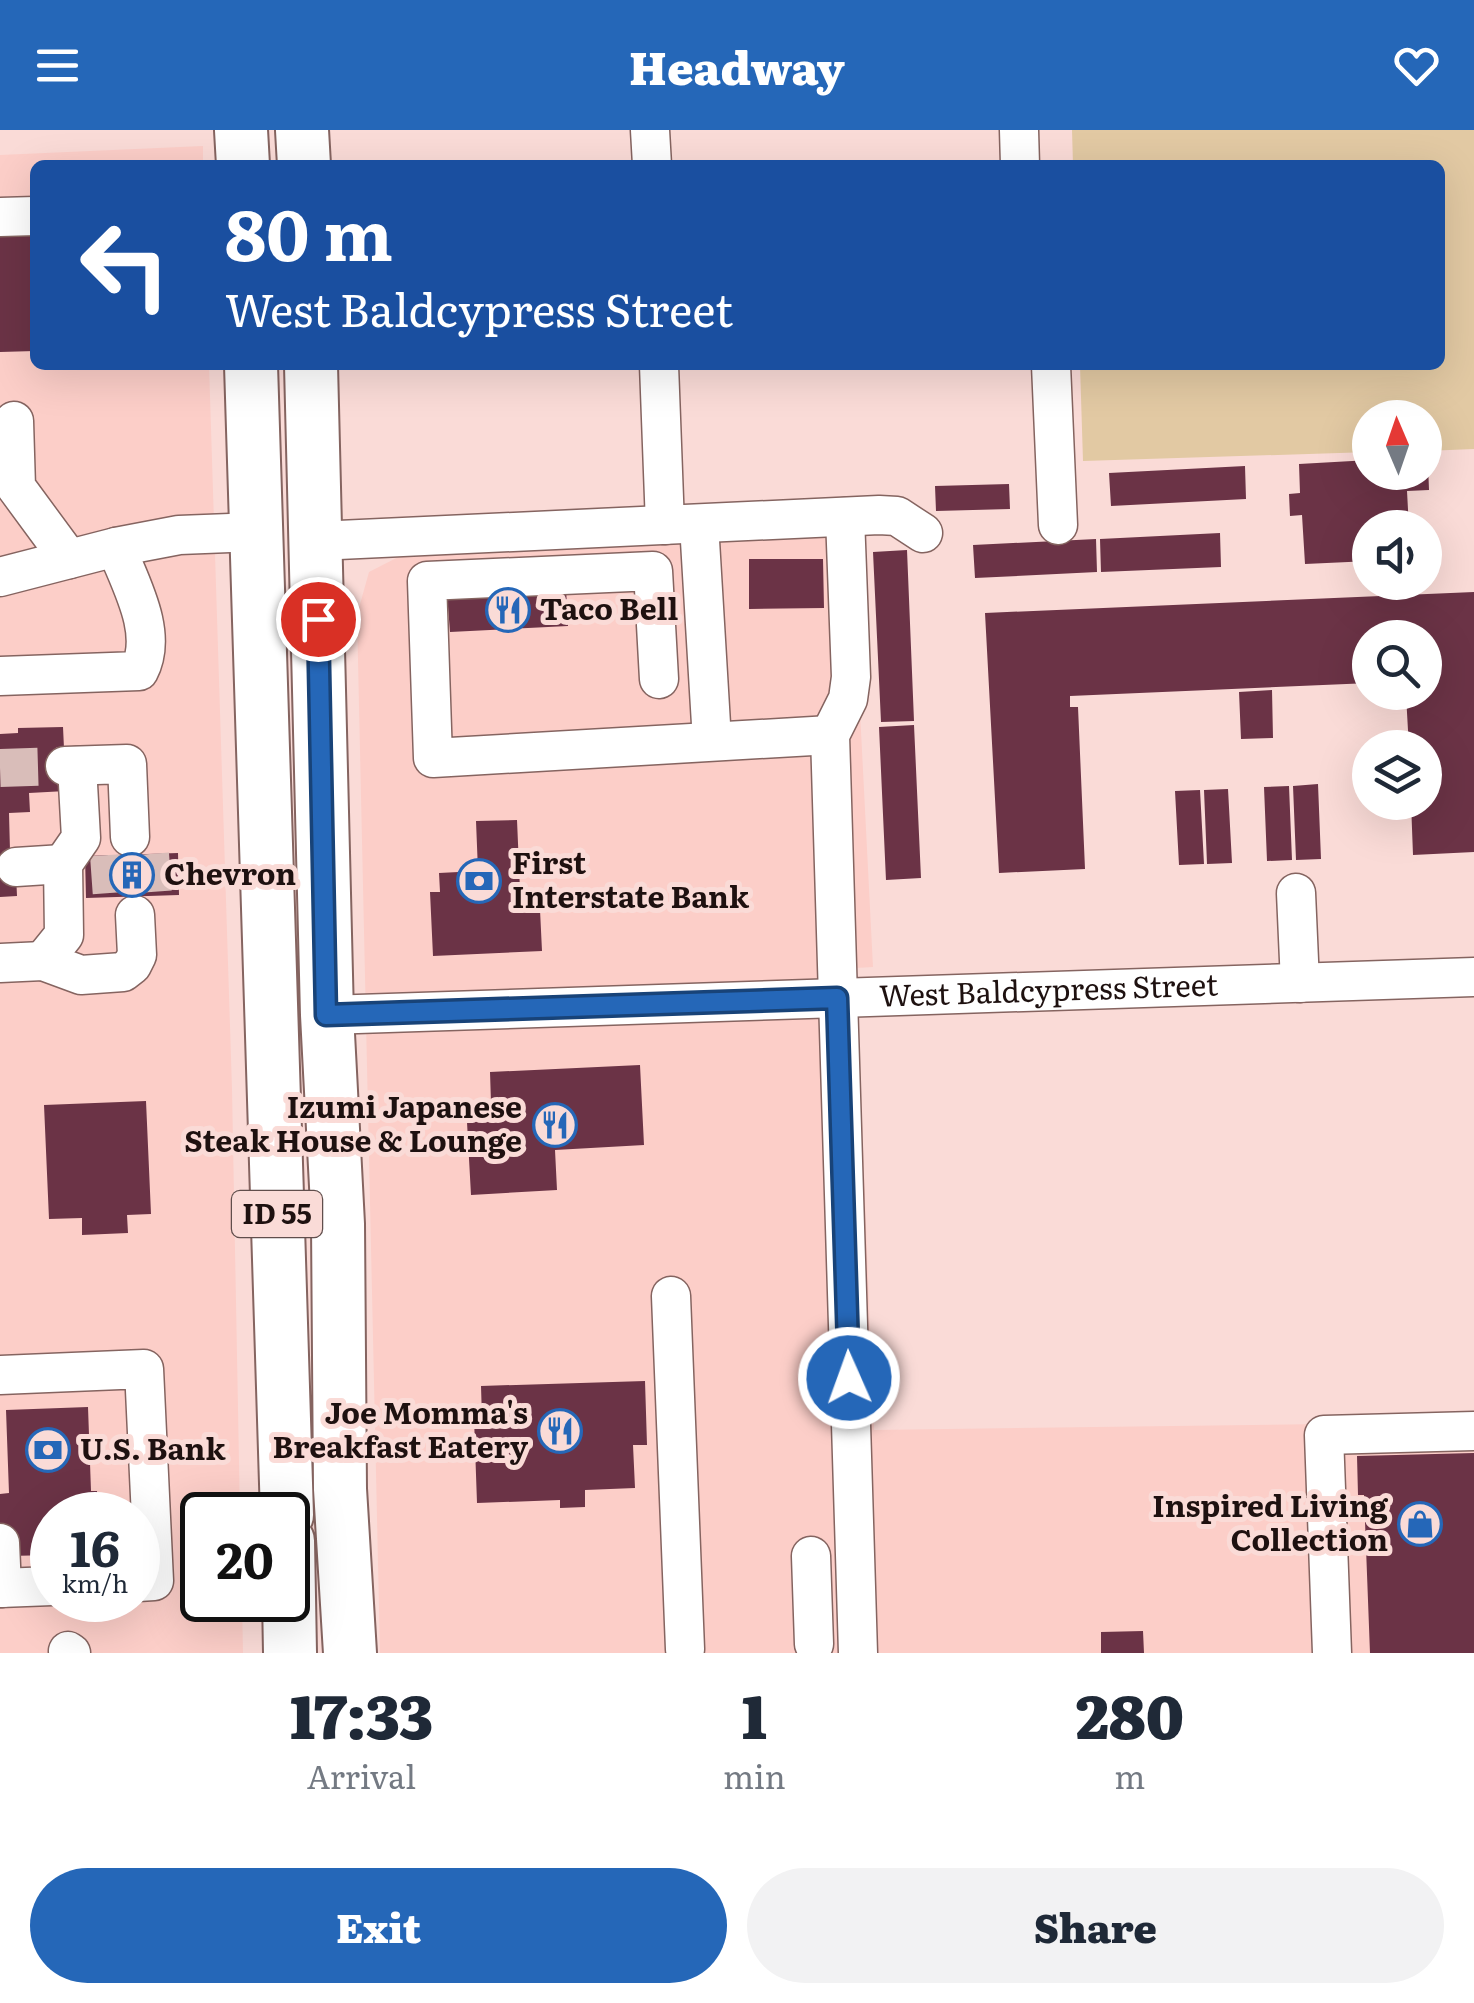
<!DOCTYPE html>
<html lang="en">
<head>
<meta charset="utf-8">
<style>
  :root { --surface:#fff; --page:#f2f2f3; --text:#1f2937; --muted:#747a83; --accent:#2567b8 }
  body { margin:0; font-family:Literata,serif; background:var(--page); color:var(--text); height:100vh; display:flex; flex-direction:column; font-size:38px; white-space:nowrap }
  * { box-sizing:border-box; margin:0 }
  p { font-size:32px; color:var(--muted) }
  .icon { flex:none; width:55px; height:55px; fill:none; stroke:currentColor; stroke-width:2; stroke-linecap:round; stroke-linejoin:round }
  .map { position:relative; height:1523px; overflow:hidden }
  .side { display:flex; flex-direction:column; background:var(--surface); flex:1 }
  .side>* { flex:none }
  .guide { position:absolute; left:30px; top:30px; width:1415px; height:210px; border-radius:15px; box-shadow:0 10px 40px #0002; background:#1a4fa0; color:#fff; overflow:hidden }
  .needle { width:65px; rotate:358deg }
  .buttons { position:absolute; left:1352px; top:270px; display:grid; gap:20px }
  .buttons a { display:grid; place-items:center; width:90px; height:90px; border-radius:50%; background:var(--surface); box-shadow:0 10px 40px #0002; font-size:50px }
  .speed { position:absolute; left:30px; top:1362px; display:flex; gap:20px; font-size:50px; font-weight:700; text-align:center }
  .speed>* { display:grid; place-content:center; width:130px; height:130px; border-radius:50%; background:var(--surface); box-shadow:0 10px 40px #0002; line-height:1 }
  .speed small { font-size:25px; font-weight:400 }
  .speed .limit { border:5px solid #111; border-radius:15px; background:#fff; color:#111 }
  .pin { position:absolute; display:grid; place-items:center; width:85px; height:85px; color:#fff; margin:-42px; border:5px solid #fff; border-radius:50%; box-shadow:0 2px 10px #0007 }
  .me { position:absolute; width:110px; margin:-55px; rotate:358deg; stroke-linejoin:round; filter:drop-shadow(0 0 8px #0008) }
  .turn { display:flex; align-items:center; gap:35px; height:210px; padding:0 30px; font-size:45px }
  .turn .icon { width:130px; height:130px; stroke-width:2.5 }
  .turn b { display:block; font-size:70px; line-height:85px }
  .eta { display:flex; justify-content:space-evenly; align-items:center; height:170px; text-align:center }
  .eta b { font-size:60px; font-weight:800; line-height:70px }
  .button { display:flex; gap:20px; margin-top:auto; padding:20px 30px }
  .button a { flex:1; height:115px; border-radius:60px; background:var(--accent); color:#fff; font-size:40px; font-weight:800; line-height:115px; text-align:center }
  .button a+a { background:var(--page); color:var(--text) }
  header { display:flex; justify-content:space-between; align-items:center; height:130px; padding:0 30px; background:var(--accent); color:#fff; font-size:45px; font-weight:800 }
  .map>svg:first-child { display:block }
  .built { fill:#fccec8; fill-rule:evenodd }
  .green { fill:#e2c9a3 }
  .building { fill:#6b3346 }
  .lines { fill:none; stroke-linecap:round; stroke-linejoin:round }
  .minor-tunnel { stroke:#d9bdb9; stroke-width:38; stroke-dasharray:38 19; stroke-linecap:butt }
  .minor-casing { stroke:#856460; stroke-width:41 }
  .highway-casing { stroke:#856460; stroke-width:56 }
  .minor { stroke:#fff; stroke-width:38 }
  .highway { stroke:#fff; stroke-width:52 }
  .route-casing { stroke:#184378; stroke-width:25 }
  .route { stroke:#2567b8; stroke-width:18 }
  .labels { text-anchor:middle; stroke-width:10; stroke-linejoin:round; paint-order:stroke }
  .shield { fill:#fadbd7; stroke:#604e4c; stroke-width:2.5 }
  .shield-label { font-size:28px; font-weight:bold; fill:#1e1110 }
  .poi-label { font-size:30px; font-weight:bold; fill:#1e1110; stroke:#fadbd7; text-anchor:start }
  .street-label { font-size:30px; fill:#1e1110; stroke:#fadbd7 }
</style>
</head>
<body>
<header><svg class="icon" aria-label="menu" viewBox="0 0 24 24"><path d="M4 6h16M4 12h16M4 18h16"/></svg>Headway<svg class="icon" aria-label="heart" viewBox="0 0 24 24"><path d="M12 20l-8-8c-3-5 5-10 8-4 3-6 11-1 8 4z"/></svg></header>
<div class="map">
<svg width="1474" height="1523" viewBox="0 0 1474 1523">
  <rect width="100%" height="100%" fill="#fadbd7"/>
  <path class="built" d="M203 16V35H35V235H209L232 959 240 1385H202V1470H242L243 1523H0V25ZM52 1385H138V1470H52Z
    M851 404 873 837 856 838 874 1300 1474 1292V1523H380L357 485 369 442 410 421Z"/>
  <path class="green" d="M1072 0H1474V319L1425 321V288H1370V322L1083 331 1080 235H1440V35H1073Z"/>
  <path class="building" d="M35 100V221L0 222V102Z
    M1370 330V342H1425V334H1428L1429 360 1407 361 1409 398H1370V431L1305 434 1302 385 1290 386 1289 364 1300 363 1299 334Z
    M1245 336 1246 369 1111 376 1109 343Z
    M1009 354 1010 379 936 381 935 356Z
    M1220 403 1221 437 1101 442 1100 409Z
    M1096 409 1097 442 975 448 973 415Z
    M907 420 914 591 881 592 873 422Z
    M749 429H823L824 478 749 479Z
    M566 458 568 496 450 502 447 464Z
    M1474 462V722L1413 725 1411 672H1425V618H1409L1406 565 1425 562V508H1370V553L1070 566V577H1078L1085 739 999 743 985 483Z
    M1272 560 1273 608 1241 609 1239 562Z
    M914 595 921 748 886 750 879 597Z
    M63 597 66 661 29 663 30 682 9 683 10 721H15L17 766 0 767V604L18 603V598Z
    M1318 654 1321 729 1296 730 1293 656Z
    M1289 656 1292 730 1267 731 1264 657Z
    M1228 659 1232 733 1207 734 1204 660Z
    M1200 660 1204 734 1179 735 1175 661Z
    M517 690 520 760 539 759 542 821 433 826 430 762H440L439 743 478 741 476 691Z
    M178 723 179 765 86 768 85 726Z
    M640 935 644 1015 555 1020 557 1060 471 1065 466 974 491 973 490 942Z
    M146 971 151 1084 127 1085 128 1103 82 1105V1088L49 1089 44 975Z
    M645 1251 647 1315H633L635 1358 585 1360V1377L560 1378V1370L477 1373 474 1288H482L481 1256Z
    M88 1277 91 1361H97L98 1385H52V1425L9 1426 0 1400V1364L9 1363 6 1280Z
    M1474 1323V1523H1370L1364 1365H1358L1357 1326Z
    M1143 1501 1144 1523H1101V1502Z"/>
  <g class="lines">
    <path class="minor-tunnel" d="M0 638 65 636
      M150 724 153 765
      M109 725 112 767"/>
    <g class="minor-casing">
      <g id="minor">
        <path d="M650 0 652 35"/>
        <path d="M1019 0 1020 35"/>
        <path d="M0 87 35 86"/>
        <path d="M659 235 665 395"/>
        <path d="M1051 235 1058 395"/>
        <path d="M14 291 16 357 69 429"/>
        <path d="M845 387 851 547 848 569 830 605 858 1523"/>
        <path d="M699 394 712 611"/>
        <path d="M317 411 879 385 897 386 923 403"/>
        <path d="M0 447 116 417 179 405 256 402"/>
        <path d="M0 546 139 541C159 503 130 453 116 417"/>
        <path d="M659 549 653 441 427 451 433 628 830 605"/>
        <path d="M65 636 127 634 130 707"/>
        <path d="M16 737 63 734"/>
        <path d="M1296 763 1300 853"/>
        <path d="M43 831 64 805 63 734 81 708 77 636"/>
        <path d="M0 833 43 831 81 845 123 842 132 835 137 825 135 785"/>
        <path id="s1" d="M327 885 1474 847"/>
        <path d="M671 1166 685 1519"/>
        <path d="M0 1245 144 1239 154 1451 138 1452"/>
        <path d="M0 1413 2 1458"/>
        <path d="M811 1426 814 1514"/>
        <path d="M0 1458 52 1456"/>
        <path d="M68 1521 71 1523"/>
        <path d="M1332 1523 1324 1305 1474 1301"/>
      </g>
    </g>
    <g class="highway-casing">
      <path id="highway" d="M241 0 243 35
        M302 0 304 35
        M251 235 287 1385
        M311 235 327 885 338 1094 340 1359 350 1523
        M288 1411 290 1523"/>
    </g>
    <use href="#minor" class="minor"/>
    <use href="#highway" class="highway"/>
  </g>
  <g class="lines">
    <g class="route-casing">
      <path id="route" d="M318 489 326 885 837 868 849 1248"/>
    </g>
    <use href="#route" class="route"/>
  </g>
  <defs>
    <g id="restaurant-ring" transform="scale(2.25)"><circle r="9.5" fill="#fadbd7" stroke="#2567b8" stroke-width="1.5"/><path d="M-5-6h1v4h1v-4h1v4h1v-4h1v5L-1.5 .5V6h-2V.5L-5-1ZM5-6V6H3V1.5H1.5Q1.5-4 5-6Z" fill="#2567b8"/></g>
    <g id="building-ring" transform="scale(2.25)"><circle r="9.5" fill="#fadbd7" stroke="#2567b8" stroke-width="1.5"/><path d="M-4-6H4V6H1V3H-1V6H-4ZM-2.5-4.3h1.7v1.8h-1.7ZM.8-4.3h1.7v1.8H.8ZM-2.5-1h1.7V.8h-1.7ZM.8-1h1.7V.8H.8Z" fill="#2567b8"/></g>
    <g id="bank-ring" transform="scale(2.25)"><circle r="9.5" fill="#fadbd7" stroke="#2567b8" stroke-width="1.5"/><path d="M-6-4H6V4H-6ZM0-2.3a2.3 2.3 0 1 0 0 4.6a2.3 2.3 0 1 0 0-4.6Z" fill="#2567b8"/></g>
    <g id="shop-ring" transform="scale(2.25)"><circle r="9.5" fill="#fadbd7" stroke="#2567b8" stroke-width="1.5"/><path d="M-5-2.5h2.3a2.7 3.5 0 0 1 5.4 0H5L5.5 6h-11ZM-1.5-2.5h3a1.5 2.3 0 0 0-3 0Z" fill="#2567b8"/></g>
  </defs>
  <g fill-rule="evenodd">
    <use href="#restaurant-ring" x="508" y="480"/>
    <use href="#building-ring" x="132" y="745"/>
    <use href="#bank-ring" x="479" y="751"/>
    <use href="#restaurant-ring" x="555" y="995"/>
    <use href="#restaurant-ring" x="560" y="1301"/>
    <use href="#bank-ring" x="48" y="1320"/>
    <use href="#shop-ring" x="1420" y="1394"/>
  </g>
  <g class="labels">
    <rect class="shield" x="232" y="1061" width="90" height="46" rx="8"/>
    <g class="shield-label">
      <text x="277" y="1094">ID 55</text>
    </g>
    <g class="poi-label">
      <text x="540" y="490">Taco Bell</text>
      <text x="512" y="744">First<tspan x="512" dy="34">Interstate Bank</tspan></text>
      <text x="164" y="755">Chevron</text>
      <text x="522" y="988" text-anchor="end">Izumi Japanese<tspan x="522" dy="34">Steak House &amp; Lounge</tspan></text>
      <text x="528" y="1294" text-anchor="end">Joe Momma's<tspan x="528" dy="34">Breakfast Eatery</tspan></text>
      <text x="80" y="1330">U.S. Bank</text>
      <text x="1388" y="1387" text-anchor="end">Inspired Living<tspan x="1388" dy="34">Collection</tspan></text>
    </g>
    <g class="street-label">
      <text dy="10" stroke="none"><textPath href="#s1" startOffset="722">West Baldcypress Street</textPath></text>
    </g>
  </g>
</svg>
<div class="buttons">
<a><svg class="needle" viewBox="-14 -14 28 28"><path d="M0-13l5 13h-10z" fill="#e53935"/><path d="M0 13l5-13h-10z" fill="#747a83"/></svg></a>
<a><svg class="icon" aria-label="sound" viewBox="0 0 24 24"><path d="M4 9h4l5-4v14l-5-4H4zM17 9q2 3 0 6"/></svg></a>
<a><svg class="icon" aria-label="search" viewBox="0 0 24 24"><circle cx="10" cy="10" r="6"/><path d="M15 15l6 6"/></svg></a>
<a><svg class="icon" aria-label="layers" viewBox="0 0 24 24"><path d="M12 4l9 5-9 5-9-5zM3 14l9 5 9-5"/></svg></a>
</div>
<div class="speed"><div>16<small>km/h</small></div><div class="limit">20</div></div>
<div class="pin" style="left:318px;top:489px;background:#d93025"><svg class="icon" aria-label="arrive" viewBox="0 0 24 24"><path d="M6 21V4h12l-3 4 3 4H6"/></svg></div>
<svg class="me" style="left:849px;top:1248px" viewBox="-20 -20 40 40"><circle r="17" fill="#2567b8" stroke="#fff" stroke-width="3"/><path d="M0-11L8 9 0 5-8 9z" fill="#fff"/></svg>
<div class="guide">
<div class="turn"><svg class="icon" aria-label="left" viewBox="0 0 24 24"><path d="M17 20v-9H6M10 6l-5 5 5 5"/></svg><div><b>80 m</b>West Baldcypress Street</div></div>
</div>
</div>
<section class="side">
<div class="eta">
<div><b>17:33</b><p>Arrival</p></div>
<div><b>1</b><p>min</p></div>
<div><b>280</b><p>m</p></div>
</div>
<div class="button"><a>Exit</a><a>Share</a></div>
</section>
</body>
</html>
